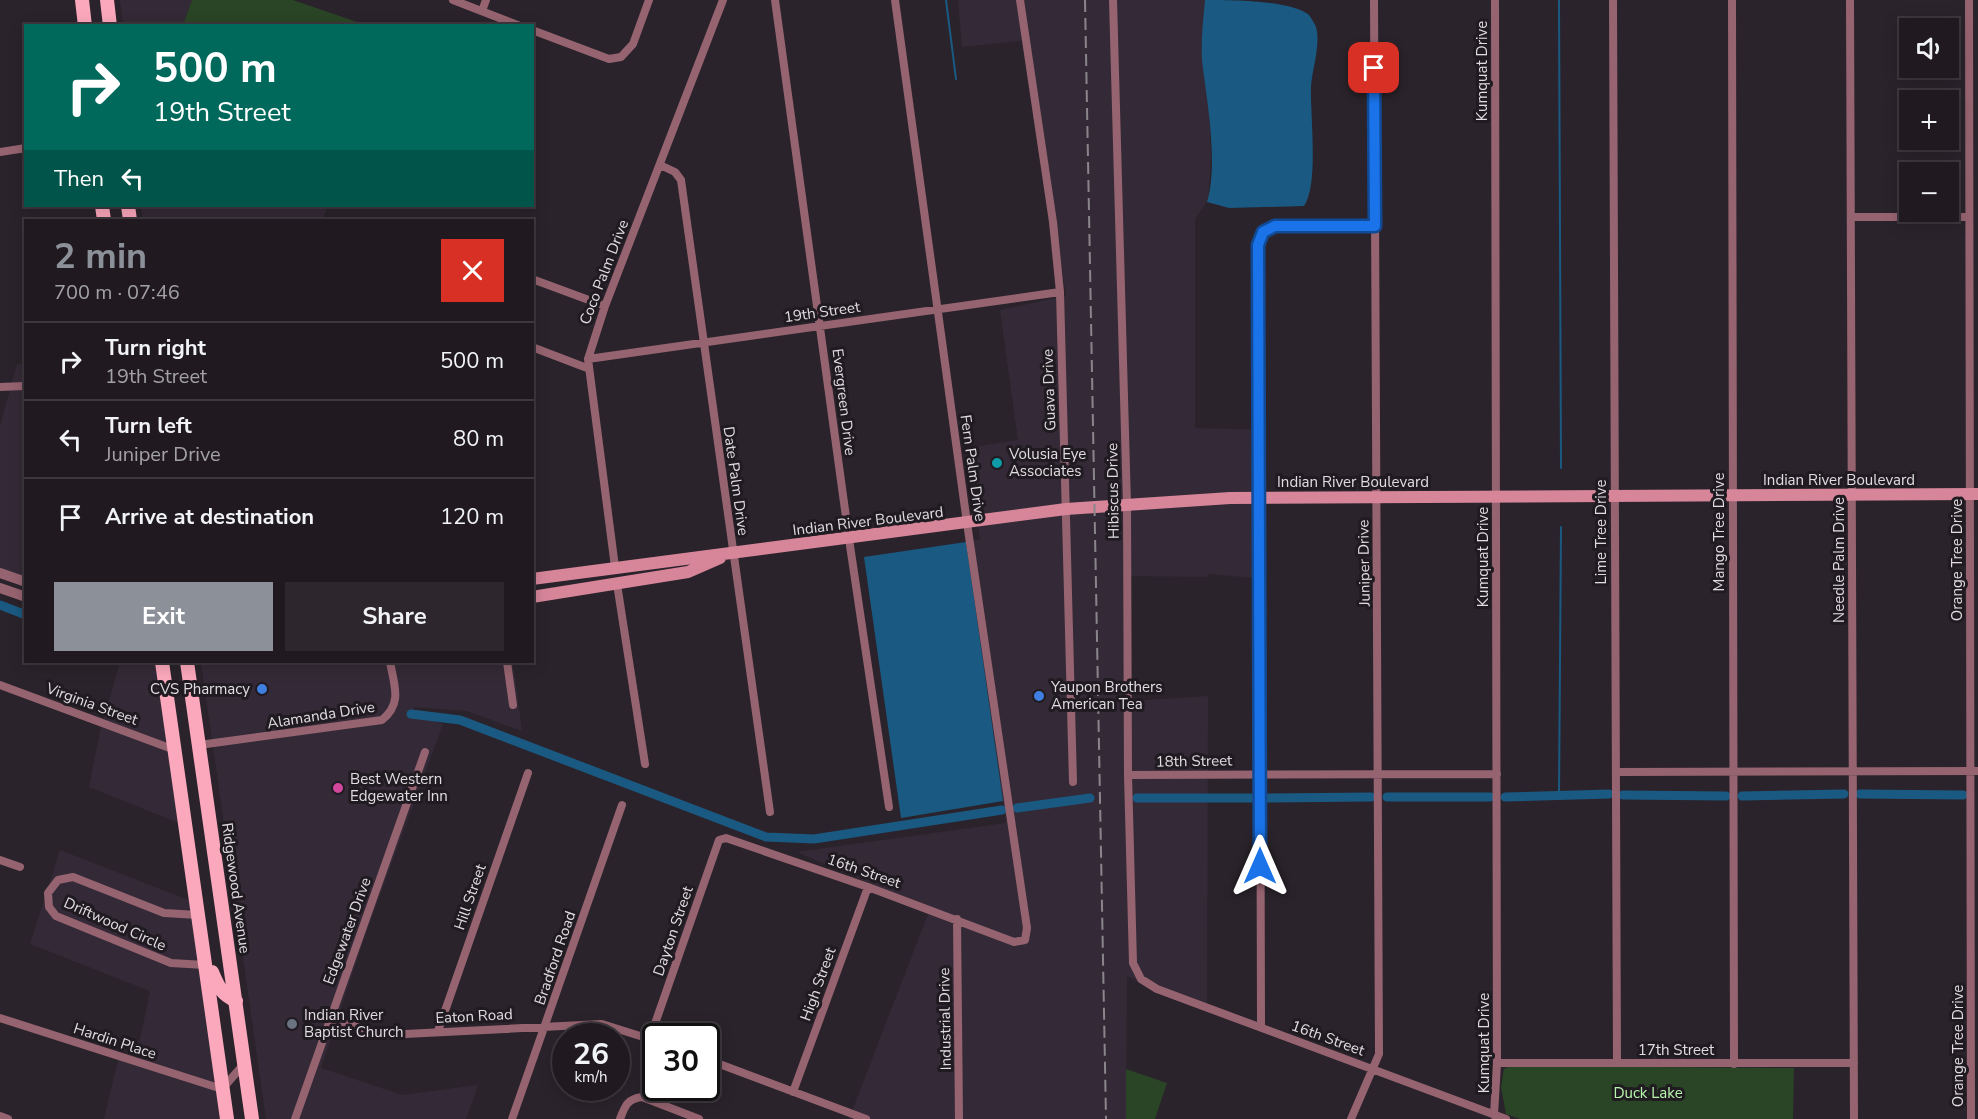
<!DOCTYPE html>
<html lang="en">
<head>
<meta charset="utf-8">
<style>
  :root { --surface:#201a20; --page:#2d272d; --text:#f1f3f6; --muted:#a2a1a5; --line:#3d383e; --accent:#8c9099 }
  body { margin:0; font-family:"Nunito Sans",sans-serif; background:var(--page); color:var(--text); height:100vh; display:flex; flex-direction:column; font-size:22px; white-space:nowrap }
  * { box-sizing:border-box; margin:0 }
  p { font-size:20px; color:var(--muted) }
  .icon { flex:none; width:33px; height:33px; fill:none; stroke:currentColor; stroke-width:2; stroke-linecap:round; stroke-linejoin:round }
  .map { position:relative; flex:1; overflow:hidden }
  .panel { position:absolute; left:24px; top:219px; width:510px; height:444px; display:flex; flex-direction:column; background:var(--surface); border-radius:0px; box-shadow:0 3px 15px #0003,0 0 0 2px var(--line) }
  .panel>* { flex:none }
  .top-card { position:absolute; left:24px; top:24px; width:510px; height:183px; border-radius:0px; box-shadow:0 3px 15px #0003,0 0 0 2px var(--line); background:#00695c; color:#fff; overflow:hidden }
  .controls { position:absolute; left:1899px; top:18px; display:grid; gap:12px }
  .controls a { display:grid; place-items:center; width:60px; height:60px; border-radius:0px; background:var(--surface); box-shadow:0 3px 15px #0003,0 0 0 2px var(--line); font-size:30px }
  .speed { position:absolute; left:552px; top:1023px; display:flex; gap:12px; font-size:30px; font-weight:700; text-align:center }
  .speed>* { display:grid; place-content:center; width:78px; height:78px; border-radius:50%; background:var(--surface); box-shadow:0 3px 15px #0003,0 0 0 2px var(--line); line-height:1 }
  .speed small { font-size:15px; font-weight:400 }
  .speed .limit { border:3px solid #111; border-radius:9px; background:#fff; color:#111 }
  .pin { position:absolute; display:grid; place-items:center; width:51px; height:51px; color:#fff; margin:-26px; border-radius:12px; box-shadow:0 3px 9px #0006 }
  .me { position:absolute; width:66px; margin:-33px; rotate:0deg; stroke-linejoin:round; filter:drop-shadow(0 0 4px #0008) }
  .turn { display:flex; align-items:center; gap:21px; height:126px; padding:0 30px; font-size:27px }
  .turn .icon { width:78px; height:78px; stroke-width:2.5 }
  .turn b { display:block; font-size:42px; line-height:51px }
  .then { display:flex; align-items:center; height:57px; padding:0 30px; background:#0003; gap:12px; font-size:22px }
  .round { display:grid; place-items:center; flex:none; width:63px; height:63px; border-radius:0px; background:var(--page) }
  .headline { display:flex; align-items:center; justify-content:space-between; height:102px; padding:0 30px }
  h1 { font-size:36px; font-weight:700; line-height:45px; color:var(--accent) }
  .action { display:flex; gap:12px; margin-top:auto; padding:12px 30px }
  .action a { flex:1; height:69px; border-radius:0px; background:var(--accent); color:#fff; font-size:24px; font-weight:700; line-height:69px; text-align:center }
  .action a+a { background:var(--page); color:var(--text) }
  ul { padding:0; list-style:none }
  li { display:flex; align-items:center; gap:18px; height:78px; padding:0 30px; border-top:2px solid var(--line) }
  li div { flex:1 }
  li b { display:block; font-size:22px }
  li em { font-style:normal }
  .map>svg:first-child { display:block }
  .built { fill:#342a37 }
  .green { fill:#2a4525 }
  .water { fill:#1a5a82 }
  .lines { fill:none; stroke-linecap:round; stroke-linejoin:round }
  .stream { stroke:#1a5a82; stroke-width:2 }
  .canal { stroke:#1a5a82; stroke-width:9 }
  .minor { stroke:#966470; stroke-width:8 }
  .tertiary { stroke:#966470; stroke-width:10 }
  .secondary { stroke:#d7869a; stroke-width:12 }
  .primary { stroke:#fca8bc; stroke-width:14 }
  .rail { stroke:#8a858b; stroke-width:2; stroke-dasharray:12 6; stroke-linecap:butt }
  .route-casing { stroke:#114b97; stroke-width:15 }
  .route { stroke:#1a73e8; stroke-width:10 }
  .culture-dot { fill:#0f9aa8; stroke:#201a21; stroke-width:2 }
  .shop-dot { fill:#3f7fe0; stroke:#201a21; stroke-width:2 }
  .hotel-dot { fill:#d1479c; stroke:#201a21; stroke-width:2 }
  .worship-dot { fill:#6b7280; stroke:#201a21; stroke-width:2 }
  .labels { text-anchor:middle; stroke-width:6; stroke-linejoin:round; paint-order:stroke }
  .street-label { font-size:15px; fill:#e0dce1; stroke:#201a21 }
  .poi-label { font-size:15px; fill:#e0dce1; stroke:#201a21; text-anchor:start }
  .park-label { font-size:15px; fill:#b6f6ab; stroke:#201a21 }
</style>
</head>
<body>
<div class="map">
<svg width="1978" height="1119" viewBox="0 0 1978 1119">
  <rect width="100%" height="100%" fill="#2a232b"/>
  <path class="built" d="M120 0H192L183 26 123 25Z
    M958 0H1205L1203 67 1209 101 1211 158 1208 200 1195 219V428L1265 430V493L977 516 968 448 1018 440 1000 310 1066 296 1028 40 962 47Z
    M141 206H328L322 220H143Z
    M25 363V577L0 568V426L17 364Z
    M1229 503H1265L1266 579 1208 574 1207 577 1127 576 1131 701 1208 696 1207 1012 1127 976 1126 1119H849L930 909 797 852 1006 823 966 542 980 539 978 526 1066 514Z
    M120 662H156L181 824 89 787 100 732Z
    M201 662H513L522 731 467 711 414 707 413 715 443 724 365 936 321 1068 402 1095 478 1085 466 1119H266Z
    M60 850 191 901 220 1119H104L120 1052 140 1059 138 1049 150 991 30 944Z"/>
  <path class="green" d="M192 0H293L366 25H183Z
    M1510 1066 1794 1068 1793 1119H1520L1506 1114 1501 1087 1504 1069Z
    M1126 1069 1167 1083 1155 1119H1126Z"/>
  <path class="water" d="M1205 0C1229 0 1291 0 1309 15 1311 18 1315 24 1316 27 1321 45 1312 69 1311 87 1310 115 1319 184 1304 206L1229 208 1207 202C1218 167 1208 106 1203 69 1200 47 1203 22 1205 0Z
    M966 542 1003 801 901 818 864 557Z"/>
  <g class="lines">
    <path class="stream" d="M946 0 956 79
      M1559 0 1561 468
      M1559 796 1561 527"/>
    <path class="canal" d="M0 605 26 615
      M411 714 460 720 766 837 814 839 1002 810
      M1860 794 1963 795
      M1623 795 1726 796
      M1742 796 1844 794
      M1387 797H1490
      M1505 797 1609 794
      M1137 798H1251
      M1266 798 1371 797
      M1017 808 1090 798"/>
    <path class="minor" d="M453 0 520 26
      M775 0 849 539 889 807
      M1020 0 1053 222 1060 292 1073 782
      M1113 0 1127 505 1128 775 1133 963 1141 979 1157 989 1506 1119
      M1613 0 1617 1063
      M1732 0 1734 1064
      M1850 0 1854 1119
      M1969 0 1971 1119
      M482 11 486 0
      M532 30 609 59 621 57 633 44 649 0
      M0 152 26 148
      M660 165 675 172 681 180 770 812
      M1851 217H1969
      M532 279 605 306
      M532 347 587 368
      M588 359 1060 292
      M0 387 24 386
      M615 567 588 359 605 306 723 0
      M617 584 645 764
      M507 662 513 705
      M0 685 175 750
      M199 745 382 720C403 703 394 685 390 662
      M1616 772 1978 771
      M1128 775 1497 774
      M0 860 20 867
      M198 915 164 913 73 877 58 880 48 893 49 907 56 916 171 963 205 965
      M957 919 959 1119
      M0 1018 222 1089 244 1064
      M330 1019 385 1035 602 1024 656 1041
      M1261 1027 1259 245 1263 232 1275 226H1375
      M438 1031 528 773
      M650 1038 719 840 726 838 868 887 1014 942 1025 940 1027 928 967 523 895 0
      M706 1059 866 1119
      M1497 1063H1854
      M793 1092 868 887
      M1494 1115 1497 1063 1495 0
      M0 1116 8 1119
      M295 1119 425 752
      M512 1119 622 805
      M620 1119C625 1106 627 1099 642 1097L699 1119
      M1351 1119 1379 1054 1374 0"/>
    <path class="tertiary" d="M0 573 26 582
      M0 588 26 597"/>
    <path class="secondary" d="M532 579 1066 509 1230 498 1978 494
      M532 597 688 572 720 558"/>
    <path class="primary" d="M82 0 85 26
      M107 0 110 26
      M102 206 104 220
      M128 206 130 220
      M162 662 227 1119
      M187 662 252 1119
      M212 972C218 986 221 994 236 1001"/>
    <path class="rail" d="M1085 0 1106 1119"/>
  </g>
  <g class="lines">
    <g class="route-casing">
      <path id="route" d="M1260 866 1258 245 1263 232 1275 226H1375L1374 68"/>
    </g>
    <use href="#route" class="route"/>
  </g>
  <circle class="culture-dot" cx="997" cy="463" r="6"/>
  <g class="shop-dot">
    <circle cx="262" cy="689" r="6"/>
    <circle cx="1039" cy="696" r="6"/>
  </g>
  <circle class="hotel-dot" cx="338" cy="788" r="6"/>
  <circle class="worship-dot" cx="292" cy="1024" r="6"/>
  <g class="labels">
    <g class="street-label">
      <text transform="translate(1482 71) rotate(-90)" y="5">Kumquat Drive</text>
      <text transform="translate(604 272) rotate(-69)" y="5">Coco Palm Drive</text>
      <text transform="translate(822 312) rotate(-8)" y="5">19th Street</text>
      <text transform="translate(1049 390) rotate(-92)" y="5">Guava Drive</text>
      <text transform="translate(844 402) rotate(83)" y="5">Evergreen Drive</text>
      <text transform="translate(973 468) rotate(82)" y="5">Fern Palm Drive</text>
      <text x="1839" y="485">Indian River Boulevard</text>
      <text transform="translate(736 481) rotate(82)" y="5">Date Palm Drive</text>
      <text x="1353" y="487">Indian River Boulevard</text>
      <text transform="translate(1113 491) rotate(-91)" y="5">Hibiscus Drive</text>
      <text transform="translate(868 521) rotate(-7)" y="5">Indian River Boulevard</text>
      <text transform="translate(1601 532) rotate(-90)" y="5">Lime Tree Drive</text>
      <text transform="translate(1719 532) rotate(-90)" y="5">Mango Tree Drive</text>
      <text transform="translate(1483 557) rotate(-90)" y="5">Kumquat Drive</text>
      <text transform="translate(1839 560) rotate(-90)" y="5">Needle Palm Drive</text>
      <text transform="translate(1957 560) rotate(-90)" y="5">Orange Tree Drive</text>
      <text transform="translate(1364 563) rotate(-91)" y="5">Juniper Drive</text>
      <text transform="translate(92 704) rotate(20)" y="5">Virginia Street</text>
      <text transform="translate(321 715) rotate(-9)" y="5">Alamanda Drive</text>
      <text transform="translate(1194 761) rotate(-1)" y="5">18th Street</text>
      <text transform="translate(864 871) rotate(19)" y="5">16th Street</text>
      <text transform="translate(236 888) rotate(82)" y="5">Ridgewood Avenue</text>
      <text transform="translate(470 897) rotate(-71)" y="5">Hill Street</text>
      <text transform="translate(115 924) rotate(24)" y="5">Driftwood Circle</text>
      <text transform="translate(347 931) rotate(-70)" y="5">Edgewater Drive</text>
      <text transform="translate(673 931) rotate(-71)" y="5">Dayton Street</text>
      <text transform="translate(555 958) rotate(-71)" y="5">Bradford Road</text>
      <text transform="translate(818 984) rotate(-70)" y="5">High Street</text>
      <text transform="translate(474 1016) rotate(-3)" y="5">Eaton Road</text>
      <text transform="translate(945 1019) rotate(-91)" y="5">Industrial Drive</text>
      <text transform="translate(1328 1038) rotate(20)" y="5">16th Street</text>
      <text transform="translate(115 1041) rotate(18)" y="5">Hardin Place</text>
      <text transform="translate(1484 1043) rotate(-90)" y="5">Kumquat Drive</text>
      <text transform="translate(1958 1046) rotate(-90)" y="5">Orange Tree Drive</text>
      <text x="1676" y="1055">17th Street</text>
    </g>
    <g class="poi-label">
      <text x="1009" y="459">Volusia Eye<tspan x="1009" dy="17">Associates</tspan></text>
      <text x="1051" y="692">Yaupon Brothers<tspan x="1051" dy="17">American Tea</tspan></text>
      <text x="250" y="694" text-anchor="end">CVS Pharmacy</text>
      <text x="350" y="784">Best Western<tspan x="350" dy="17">Edgewater Inn</tspan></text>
      <text x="304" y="1020">Indian River<tspan x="304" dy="17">Baptist Church</tspan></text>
    </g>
    <g class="park-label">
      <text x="1648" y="1098">Duck Lake</text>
    </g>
  </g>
</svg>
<div class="controls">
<a><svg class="icon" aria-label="sound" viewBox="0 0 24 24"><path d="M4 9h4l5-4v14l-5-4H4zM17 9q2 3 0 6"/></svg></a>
<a>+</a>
<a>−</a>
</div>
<div class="speed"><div>26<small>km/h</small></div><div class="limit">30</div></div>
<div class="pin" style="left:1374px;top:68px;background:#d93025"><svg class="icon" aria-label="arrive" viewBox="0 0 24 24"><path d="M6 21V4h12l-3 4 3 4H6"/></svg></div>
<svg class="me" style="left:1260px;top:866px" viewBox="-20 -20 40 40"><path d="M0-17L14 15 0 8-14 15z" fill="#1a73e8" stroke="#fff" stroke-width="4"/></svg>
<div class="top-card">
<div class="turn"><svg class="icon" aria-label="right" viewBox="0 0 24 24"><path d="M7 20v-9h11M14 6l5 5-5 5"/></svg><div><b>500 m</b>19th Street</div></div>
<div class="then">Then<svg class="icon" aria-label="left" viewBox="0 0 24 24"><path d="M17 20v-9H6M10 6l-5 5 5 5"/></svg></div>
</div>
<section class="panel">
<div class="headline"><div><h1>2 min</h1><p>700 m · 07:46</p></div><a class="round" style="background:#d93025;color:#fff"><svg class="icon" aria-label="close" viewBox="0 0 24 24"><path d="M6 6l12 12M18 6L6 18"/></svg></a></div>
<ul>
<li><svg class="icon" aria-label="right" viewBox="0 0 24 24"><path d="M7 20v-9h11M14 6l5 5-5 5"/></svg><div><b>Turn right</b><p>19th Street</p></div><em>500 m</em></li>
<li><svg class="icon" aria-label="left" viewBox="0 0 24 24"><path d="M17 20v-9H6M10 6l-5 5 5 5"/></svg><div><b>Turn left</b><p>Juniper Drive</p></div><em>80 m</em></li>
<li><svg class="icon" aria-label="arrive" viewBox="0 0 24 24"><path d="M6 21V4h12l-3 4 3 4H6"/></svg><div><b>Arrive at destination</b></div><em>120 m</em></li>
</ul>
<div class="action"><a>Exit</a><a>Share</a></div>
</section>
</div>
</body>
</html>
